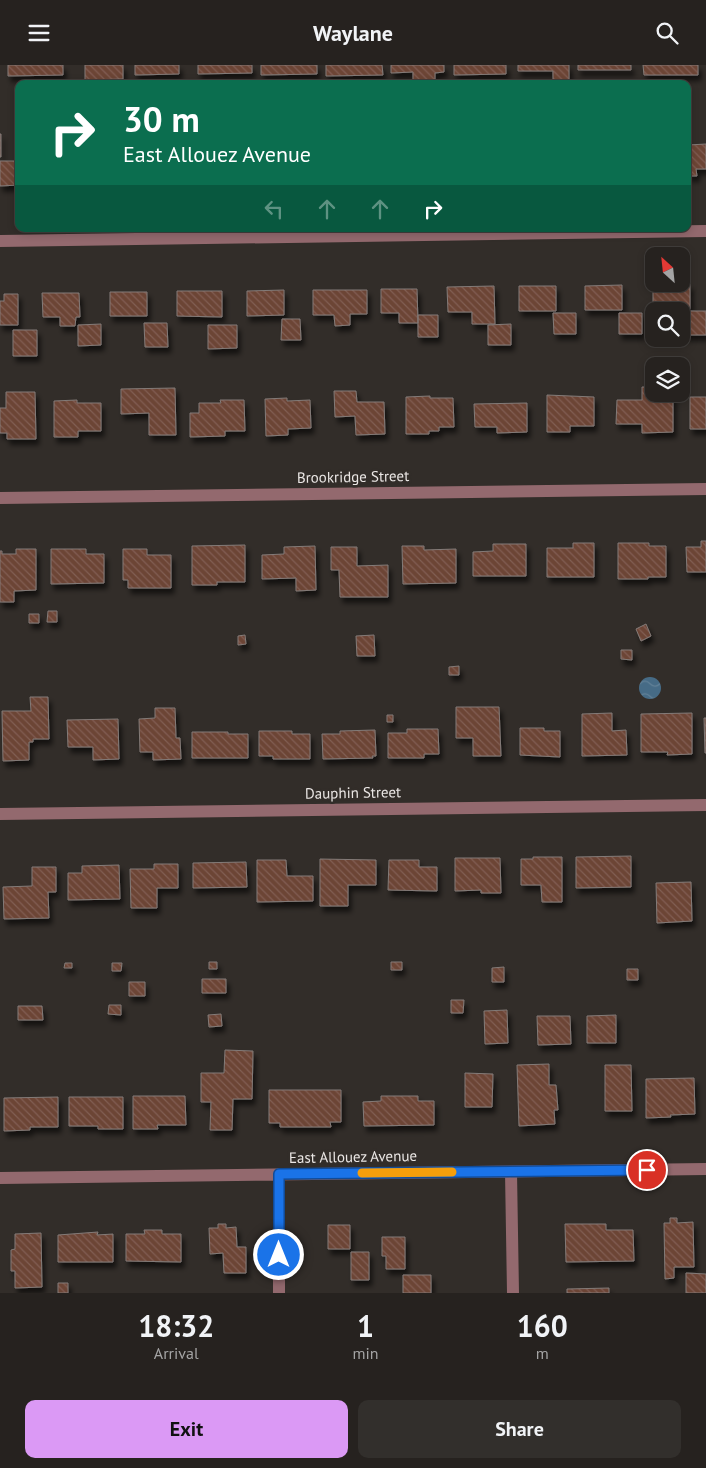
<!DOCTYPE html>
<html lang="en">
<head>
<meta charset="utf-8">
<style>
  :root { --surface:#26221f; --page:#322f2c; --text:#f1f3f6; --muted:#a4a4a4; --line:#423f3d; --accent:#db99f5 }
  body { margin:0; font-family:"PT Sans",sans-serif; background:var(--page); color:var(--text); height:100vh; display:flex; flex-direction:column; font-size:19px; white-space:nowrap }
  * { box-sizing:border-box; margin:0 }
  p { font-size:16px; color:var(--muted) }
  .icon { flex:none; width:28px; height:28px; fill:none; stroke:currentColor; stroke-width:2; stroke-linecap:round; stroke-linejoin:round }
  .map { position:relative; height:1228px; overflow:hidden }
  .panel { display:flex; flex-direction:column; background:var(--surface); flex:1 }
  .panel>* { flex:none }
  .hud { position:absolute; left:15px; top:15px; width:676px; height:152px; border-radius:10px; box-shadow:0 2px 8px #0003,0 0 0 1px var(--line); background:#0b6e4f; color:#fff; overflow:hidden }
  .needle { width:32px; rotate:333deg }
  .buttons { position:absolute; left:645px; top:182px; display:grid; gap:10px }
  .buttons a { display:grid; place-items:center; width:45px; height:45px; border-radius:10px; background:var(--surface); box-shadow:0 2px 8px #0003,0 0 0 1px var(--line); font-size:25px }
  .pin { position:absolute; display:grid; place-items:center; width:42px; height:42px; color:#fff; margin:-21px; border:2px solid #fff; border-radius:50%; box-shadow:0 1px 5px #0007 }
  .me { position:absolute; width:55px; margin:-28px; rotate:0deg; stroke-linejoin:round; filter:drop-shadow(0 0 4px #0008) }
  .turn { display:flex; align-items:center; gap:18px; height:105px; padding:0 25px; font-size:22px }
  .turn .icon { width:65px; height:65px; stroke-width:2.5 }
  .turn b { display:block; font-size:35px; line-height:42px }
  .lanes { display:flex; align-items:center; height:48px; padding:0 25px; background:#0003; justify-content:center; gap:25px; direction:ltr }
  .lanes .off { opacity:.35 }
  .eta { display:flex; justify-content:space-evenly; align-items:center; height:85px; text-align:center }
  .eta b { font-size:30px; font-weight:600; line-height:35px }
  .button { display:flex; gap:10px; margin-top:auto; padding:10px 25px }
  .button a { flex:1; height:58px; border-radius:10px; background:var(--accent); color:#111; font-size:20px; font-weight:600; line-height:58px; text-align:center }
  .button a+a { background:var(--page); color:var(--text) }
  header { display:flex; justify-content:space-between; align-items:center; height:65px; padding:0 25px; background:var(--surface); font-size:22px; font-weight:600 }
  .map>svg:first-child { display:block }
  .water { fill:url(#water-waves) }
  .building { fill:url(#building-back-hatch); stroke:#837b78; filter:url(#shadow) }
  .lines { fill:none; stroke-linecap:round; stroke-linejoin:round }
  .minor { stroke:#93696e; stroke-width:12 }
  .route-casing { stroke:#114b97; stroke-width:12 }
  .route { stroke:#1a73e8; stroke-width:9 }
  .slow { stroke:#f59e0b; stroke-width:9 }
  .labels { text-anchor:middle; stroke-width:5; stroke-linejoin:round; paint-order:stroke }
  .street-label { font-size:15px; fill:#eae6e4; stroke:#322d29 }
</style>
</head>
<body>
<header><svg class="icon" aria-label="menu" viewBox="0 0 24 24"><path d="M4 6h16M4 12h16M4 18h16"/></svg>Waylane<svg class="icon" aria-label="search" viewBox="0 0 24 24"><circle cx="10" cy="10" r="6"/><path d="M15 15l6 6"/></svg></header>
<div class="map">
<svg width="706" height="1228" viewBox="0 0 706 1228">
  <defs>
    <pattern id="water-waves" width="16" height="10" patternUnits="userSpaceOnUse" patternTransform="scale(1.25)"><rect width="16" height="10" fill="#466b86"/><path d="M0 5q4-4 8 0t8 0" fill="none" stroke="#618097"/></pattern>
    <pattern id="building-back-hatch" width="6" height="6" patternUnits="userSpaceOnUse" patternTransform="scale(1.25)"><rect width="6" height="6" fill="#6c4436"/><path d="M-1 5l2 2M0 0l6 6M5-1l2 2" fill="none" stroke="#815f53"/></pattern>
    <filter id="shadow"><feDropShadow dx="3" dy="5.5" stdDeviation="2.5" flood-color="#0009"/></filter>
  </defs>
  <rect width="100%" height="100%" fill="#322d29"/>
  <path class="water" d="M639 623a11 11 0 1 1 22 0a11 11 0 1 1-22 0Z"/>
  <path class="building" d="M8 0H63V10L8 11Z
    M85 0H123V14L85 15Z
    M135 0H179V9L135 10Z
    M198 0H252V8L198 9Z
    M261 0H317V9L261 10Z
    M326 0H382L383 10 326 11Z
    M391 0H444V7L435 8V18L413 19V7L391 8Z
    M454 0H506V9L454 10Z
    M518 0H569V18H553V6H518Z
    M578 0H631V5H578Z
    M643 0H698V10H644Z
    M171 16H192V19H171Z
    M0 69H1V92H0Z
    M706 79V104H696L697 111H688V80Z
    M0 96H19V120L0 121Z
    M653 219H690V244H683V255H681V246H669V244H653Z
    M622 220V245H585V221Z
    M494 221 495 259H472V247H448L447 222Z
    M519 221H556V246H519Z
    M381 224H417L418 258H399V248H381Z
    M284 225V250L247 251V226Z
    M313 225H367V249H350V260L335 261 334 250H313Z
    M177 226H222V252L177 251Z
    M110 227H147V251H110Z
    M42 228H79L80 252H76L75 261H60V252H43Z
    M4 229H18V260H0V236H4Z
    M684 246H706V270H684Z
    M553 248H576V269H554Z
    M619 248H642V269H619Z
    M418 250H438V272H418Z
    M282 254H300L301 275H281Z
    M144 258H167L168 282H145Z
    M101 259V280L78 281V260Z
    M511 259V280H488V260Z
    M208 260H237V283L208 284Z
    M13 265H37V291H13Z
    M642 322H654V329H673V367L642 368V359H616L617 335H642Z
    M175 323 176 370H149V348L121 349V324Z
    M334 326H356L357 337H384L385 369 356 370 355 351 335 352Z
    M6 327H35L36 374H7V368H0V343H6Z
    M547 330 594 332V361H570V367H547Z
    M430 331V333H453L454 362H439V366H429V369H406V332Z
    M690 332H706V364H690Z
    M287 333V336L310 335 311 363 288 364V370L266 371 265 334Z
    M77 335V338H101V366H78V372H54V336Z
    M220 335H244L245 366H225V371L190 372V348H199V338H221Z
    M527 338V367L497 368V362H475L474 339Z
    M701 476H706V507H687L686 482H701Z
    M573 478H594V512H547V483H573Z
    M618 478H649V481H666V512H648V514H618Z
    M493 479H526V511H473V487L493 486Z
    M245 480V517H217V520H192V481Z
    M315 481 316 525 296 526V513L262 514V490L284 489V482Z
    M402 481H424V485L456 484V518L403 519Z
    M331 482H357V501L388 500V532H340L339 505H331Z
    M16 484H36V525L14 526V537H0V486H2V489H16Z
    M51 484H86V489H104V518L51 519Z
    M123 484H147V490H171V523H128V515H123Z
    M48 546H57V557H47Z
    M29 549H39V558H29Z
    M646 559 651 571 641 576 636 564Z
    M245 570 246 579 238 580V571Z
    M374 570 375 591H357L356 571Z
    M621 585H632V595L621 594Z
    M459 601V610H449V602Z
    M30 632H48L49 674H33V677H29V695L3 696 2 646H31Z
    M456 642H499L501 691H473V673H456Z
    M155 643H175L176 673H180L181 694 153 695V687H140L139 654 155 653Z
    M612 648V666L626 665 627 690 582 691V649Z
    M692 648V689L667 690 668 687H641V649Z
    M387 650H393V657H387Z
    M704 653H706V688H705Z
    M118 654 119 694 93 695V682H68L67 655Z
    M520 663H544V666H560V692L520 690Z
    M407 664H438L439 689H424V693H388V668H407Z
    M375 665 376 691H372L373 693 323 694 322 669H340V666Z
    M259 666H292V669H310V694H273V691H259Z
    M192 667H228V669H248V693H192Z
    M631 791V822L576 823V792Z
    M533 792H562V837H542L541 820H521V794H533Z
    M455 793H500L501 828H481V825L455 826Z
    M320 794 376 795V820H348V841H320Z
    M257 795H286L287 811H313V836L257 837Z
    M389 795H419V802H437V826L388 825Z
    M246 797 247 822 193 823V798Z
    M154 799H178V823H157V843H131L130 804H154Z
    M119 800 120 834 68 835V808H82V801Z
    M32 802H56V827H48L49 853 4 854 3 822 32 821Z
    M691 817 692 856 657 858 656 818Z
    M209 897H217V904H209Z
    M391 897H402V905H391Z
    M65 898H72V903H64Z
    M112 898H122L121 906H112Z
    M504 902V917H492V903Z
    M627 904H638V915H627Z
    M202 914H226V928H202Z
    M129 917H145V931H129Z
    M451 935H464L463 948H451Z
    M109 940H121V950L108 949Z
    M18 941H42L43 955H18Z
    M507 945 508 978 485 979 484 946Z
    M221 949 222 961 209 962 208 950Z
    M616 950V978H587V951Z
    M537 951H570L571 979 538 980Z
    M225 985 253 986 252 1034H233L232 1065H210L211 1037H201V1008H224Z
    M549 999V1020H556L558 1045H554L555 1059 519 1061 517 1000Z
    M605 1000H631L632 1046H605Z
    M465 1008 493 1009 492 1042H465Z
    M694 1013 695 1049 670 1050 671 1052 646 1053V1014Z
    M269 1025H341V1057H330L331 1062H280V1058H269Z
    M133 1031H185L186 1060H157L158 1064H133Z
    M381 1031H418V1036H434V1060L364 1061 363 1037 381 1036Z
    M58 1032V1062H30V1065L4 1066V1033Z
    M69 1032H123V1064H98V1061H69Z
    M670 1153H677V1158L693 1157 694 1202H674V1213L665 1214 664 1158H670Z
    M218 1159H226V1163L236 1162 237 1182H246V1208H224L223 1188 210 1189 209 1163H218Z
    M565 1159H606V1165H633L634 1196 566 1197Z
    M328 1160H350V1184H328Z
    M144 1165H162V1169H181V1197L126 1196V1169H145Z
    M98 1167 97 1170 113 1169V1197H58V1170Z
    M41 1168 42 1222 15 1223V1206H11V1185L15 1184V1169Z
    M382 1172H405V1204H386V1191H382Z
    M351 1187H369V1215H351Z
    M686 1208 706 1209V1228H686Z
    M403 1210H431V1228H403Z
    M58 1218H68V1228H58Z
    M609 1223V1228H567V1224Z"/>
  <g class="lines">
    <path class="minor" d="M0 176 706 166
      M0 433 706 424
      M0 749 706 740
      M511 1107 513 1228
      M279 1109V1228
      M0 1113 706 1104"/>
  </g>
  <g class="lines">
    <g class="route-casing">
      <path id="route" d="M279 1190V1109L647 1105"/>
    </g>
    <use href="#route" class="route"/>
    <path class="slow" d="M362 1108 452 1107"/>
  </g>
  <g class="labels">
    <g class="street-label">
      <text transform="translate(353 412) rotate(-1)" y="5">Brookridge Street</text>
      <text transform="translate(353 728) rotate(-1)" y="5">Dauphin Street</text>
      <text transform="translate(353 1092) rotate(-1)" y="5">East Allouez Avenue</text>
    </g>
  </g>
</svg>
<div class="buttons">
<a><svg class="needle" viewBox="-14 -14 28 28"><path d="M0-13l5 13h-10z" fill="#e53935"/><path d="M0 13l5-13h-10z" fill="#a4a4a4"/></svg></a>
<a><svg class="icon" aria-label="search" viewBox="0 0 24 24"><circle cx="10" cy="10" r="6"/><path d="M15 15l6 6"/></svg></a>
<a><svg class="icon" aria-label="layers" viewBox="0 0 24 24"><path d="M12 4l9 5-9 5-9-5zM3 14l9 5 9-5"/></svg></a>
</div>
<div class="pin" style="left:647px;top:1105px;background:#d93025"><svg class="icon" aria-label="arrive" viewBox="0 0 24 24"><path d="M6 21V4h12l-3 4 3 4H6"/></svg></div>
<svg class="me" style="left:279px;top:1190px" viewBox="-20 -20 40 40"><circle r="17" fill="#1a73e8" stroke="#fff" stroke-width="3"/><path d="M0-11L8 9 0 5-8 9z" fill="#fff"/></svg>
<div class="hud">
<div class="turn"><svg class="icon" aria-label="right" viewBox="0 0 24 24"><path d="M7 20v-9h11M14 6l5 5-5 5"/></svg><div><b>30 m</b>East Allouez Avenue</div></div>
<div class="lanes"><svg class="icon off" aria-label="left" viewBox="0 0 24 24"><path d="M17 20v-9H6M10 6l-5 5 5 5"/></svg><svg class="icon off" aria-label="ahead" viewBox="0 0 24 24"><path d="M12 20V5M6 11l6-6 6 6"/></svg><svg class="icon off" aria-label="ahead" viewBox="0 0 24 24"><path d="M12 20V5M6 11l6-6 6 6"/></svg><svg class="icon" aria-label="right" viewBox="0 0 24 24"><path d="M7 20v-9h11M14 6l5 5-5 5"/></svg></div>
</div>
</div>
<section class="panel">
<div class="eta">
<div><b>18:32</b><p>Arrival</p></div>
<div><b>1</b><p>min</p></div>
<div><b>160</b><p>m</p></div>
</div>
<div class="button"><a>Exit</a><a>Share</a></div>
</section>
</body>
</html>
